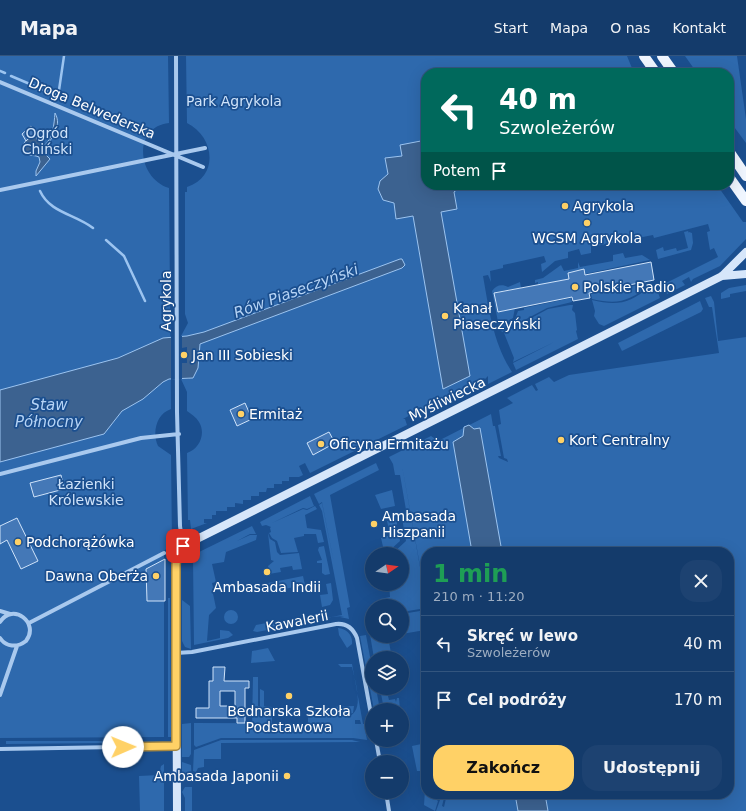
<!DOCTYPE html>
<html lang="pl">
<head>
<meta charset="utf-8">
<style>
  :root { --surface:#143b6b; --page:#1d4271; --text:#f1f3f6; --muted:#9dadc1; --line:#33557e; --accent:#ffd166 }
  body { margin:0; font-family:"DejaVu Sans",sans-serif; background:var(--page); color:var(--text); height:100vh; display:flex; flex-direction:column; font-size:15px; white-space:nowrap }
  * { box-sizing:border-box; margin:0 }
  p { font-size:13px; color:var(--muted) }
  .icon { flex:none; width:22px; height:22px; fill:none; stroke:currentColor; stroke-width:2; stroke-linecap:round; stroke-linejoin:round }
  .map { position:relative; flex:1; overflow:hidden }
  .drawer { position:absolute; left:421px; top:491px; width:313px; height:252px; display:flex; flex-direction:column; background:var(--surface); border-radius:16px; box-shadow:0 4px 16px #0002,0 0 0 1px var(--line) }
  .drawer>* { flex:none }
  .hud { position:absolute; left:421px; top:12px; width:313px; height:122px; border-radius:16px; box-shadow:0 4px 16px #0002,0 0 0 1px var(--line); background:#00695c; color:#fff; overflow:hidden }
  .needle { width:26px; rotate:77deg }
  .controls { position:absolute; left:365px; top:491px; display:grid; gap:8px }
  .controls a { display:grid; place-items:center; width:44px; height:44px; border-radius:50%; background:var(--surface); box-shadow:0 4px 16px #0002,0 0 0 1px var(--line); font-size:20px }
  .pin { position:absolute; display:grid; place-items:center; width:34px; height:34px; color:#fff; margin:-17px; border-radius:8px; box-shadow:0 2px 6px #0006 }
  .me { position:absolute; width:44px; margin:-22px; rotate:89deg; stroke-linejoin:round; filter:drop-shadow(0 0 3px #0008) }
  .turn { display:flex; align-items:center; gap:14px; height:84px; padding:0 12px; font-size:18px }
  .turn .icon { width:52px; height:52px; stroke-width:2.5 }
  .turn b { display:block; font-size:28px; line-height:34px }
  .then { display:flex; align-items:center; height:38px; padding:0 12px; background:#0003; gap:8px; font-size:15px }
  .round { display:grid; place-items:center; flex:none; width:42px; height:42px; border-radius:16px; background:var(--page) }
  .headline { display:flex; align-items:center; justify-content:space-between; height:68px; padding:0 12px }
  h1 { font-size:24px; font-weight:700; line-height:30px; color:#1e9e55 }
  .action { display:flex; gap:8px; margin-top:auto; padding:8px 12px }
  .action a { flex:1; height:46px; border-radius:16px; background:var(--accent); color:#111; font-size:16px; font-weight:700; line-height:46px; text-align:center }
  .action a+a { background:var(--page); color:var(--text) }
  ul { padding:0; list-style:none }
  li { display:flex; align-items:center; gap:12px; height:56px; padding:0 12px; border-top:1px solid var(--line) }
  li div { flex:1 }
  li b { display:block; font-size:15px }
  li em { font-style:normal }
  header { display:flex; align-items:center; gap:24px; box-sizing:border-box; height:56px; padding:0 20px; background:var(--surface); border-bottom:1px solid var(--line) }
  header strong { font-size:19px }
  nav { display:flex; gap:22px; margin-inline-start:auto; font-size:14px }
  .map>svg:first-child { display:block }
  .green { fill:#2e69ad }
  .water { fill:#3c6290; stroke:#9cc4f0 }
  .pier { fill:#1b4f8f }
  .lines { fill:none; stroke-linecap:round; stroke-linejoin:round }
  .stream { stroke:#9cc4f0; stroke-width:2.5 }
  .building { fill:#4478b7; stroke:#cfe3fa; fill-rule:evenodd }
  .street { stroke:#a9c9ee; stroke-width:4 }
  .secondary { stroke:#d6e6fa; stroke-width:8 }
  .primary { stroke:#f0f6ff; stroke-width:10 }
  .route-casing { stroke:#a68842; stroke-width:10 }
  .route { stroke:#ffd166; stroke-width:7 }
  .poi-dot { fill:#ffd166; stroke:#1b4f8f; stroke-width:1.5 }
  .labels { text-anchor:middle; stroke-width:3.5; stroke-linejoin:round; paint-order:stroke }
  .park-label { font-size:14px; fill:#cfe3fa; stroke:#1b4f8f }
  .street-label { font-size:14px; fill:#fff; stroke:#1b4f8f }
  .poi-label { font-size:14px; fill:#fff; stroke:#1b4f8f; text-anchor:start }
  .water-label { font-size:15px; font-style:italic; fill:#b5d3f5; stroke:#1b4f8f }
</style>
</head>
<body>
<header>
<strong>Mapa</strong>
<nav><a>Start</a><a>Mapa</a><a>O nas</a><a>Kontakt</a></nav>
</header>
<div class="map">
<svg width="746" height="755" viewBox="0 0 746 755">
  <rect width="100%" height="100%" fill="#1b4f8f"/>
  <path class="green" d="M0 0H168L169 67C132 71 137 122 169 132L171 353C156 358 152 377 158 390L171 399 172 488 164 495V681L0 682Z
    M186 0H627L634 17H426V129H717L743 166H746V183L720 210 693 223 691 226 689 221 682 225 685 229 667 238 665 232 673 227 672 226 664 230V228L718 201 714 192 710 194 707 176 710 175 708 168 654 182 653 179 591 191V197L581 199 579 193 568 196V202L555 205 542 216 541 208 546 206 544 200 503 209V212L490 215 491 226 488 219 483 220C489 253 493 287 512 316L488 328V320L485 323 484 322 414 357 403 363H405L407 369 310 417 305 407 299 410 303 419 299 421H289V425H282V428H274V432H267L266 436H259V440H251V444H243V448L235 447V451H227V455H216V459H212V463H204V467H207L191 473 190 464H188L187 397C200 393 206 377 199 366 196 361 191 358 187 355V336L181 323H189L188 280H181L188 267 185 258V136H187V131C220 120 214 80 187 67Z
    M685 0H737L746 63V87L729 64V17H697Z
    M688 175 689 177V176L692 177 693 187 691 194 658 203 656 194 663 191 664 195 676 192 677 195 688 192 684 176Z
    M623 197 625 202 642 199 650 204 585 218 584 213 568 217 569 223 538 229V226L535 227V224L543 222 561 209 564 215 578 212V206L580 211 613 205V199Z
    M520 226 521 232 496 236 495 246 498 256 515 252 513 262 508 265 511 271 518 268 515 263 518 255 524 254V252L571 242 572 246 547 252 502 276 499 271 492 235C496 229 502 228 508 231Z
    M650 227V229C629 245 619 249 592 243L591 238Z
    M746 229V235L730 238V241L721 243V237L729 232Z
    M649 231 650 235 657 234 660 242 604 270 599 268 594 260 595 255 592 244C616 250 630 248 649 231Z
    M711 240 714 246 718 285 746 281V755H436L440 744 435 738H445L442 750 444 751 447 738H558L565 740 569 738H729V496H426V543L401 404 393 408 389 401 431 380 438 385 491 358 493 370H495L501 400H498L499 402 508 406 507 403 504 402 498 369 501 368 499 354 513 347 507 342 532 329 536 335 538 334 535 328 549 321 554 326 569 319 719 297 712 251H709L705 242Z
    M700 245 703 253 701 256 622 295 618 287Z
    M570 249H573L572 254 575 257 577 274 575 276 513 306 514 302 504 277 548 253Z
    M576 275 578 283 516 314 513 307Z
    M401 404 426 545V552L402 556V550H381L380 543 390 541 389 528H402V498L393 497 406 485 402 462 406 458V454L400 419H395L393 408Z
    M376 407 379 414 330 439 350 551 347 552 349 563 340 561 344 560H343C335 561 326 560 319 564L257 576 253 575 256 569 277 565 279 571 342 559 322 455 319 449 322 447 335 512 322 446 319 448 314 438Z
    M392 434 395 450 381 453 375 439Z
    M310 440 314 450 307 453 303 452 272 467 303 453 307 454 315 450 317 453 305 459 307 472 321 474 324 486 318 487 316 478H304V480L294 482 298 496 281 497 277 485 272 482 269 477 271 476 270 472 271 471 266 469 262 470 260 466Z
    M396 456 397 468 390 476 385 477 389 474 387 465H389V460L391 459V457Z
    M252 470 256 478H250L237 485 250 479H257L256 484 226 496 224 506 212 508 216 526 212 527 213 531 216 530 217 532 212 533 216 552 209 559 207 585 220 582V574L229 575 233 579 228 582 194 589 193 503 199 496Z
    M398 473 400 485 390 494 384 495 381 482 391 479Z
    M268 477 270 483 275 486 277 496 280 499 299 497 302 513 293 514 292 510 280 512 281 516 269 518 268 510 274 505 271 504Z
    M324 490 330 518 325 519 322 517V507H317V505L322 504 318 494 319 491Z
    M303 520 305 529 263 537 262 535 269 534 268 527Z
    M331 527 333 544 330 549 322 551 320 539 328 538 326 528Z
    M168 542H170L171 681H168Z
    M182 544 190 550 191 593 185 591 182 585Z
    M224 561a7 7 0 1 1 14 0a7 7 0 1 1-14 0Z
    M426 554 419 557 426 556V576L425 574 402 578V558Z
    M338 572C347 573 353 579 352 588L347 592 339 579Z
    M372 572V580H392L388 581 392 602H374L369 573Z
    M366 579 372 612V632H376L380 654H374L360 580Z
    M268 592 275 605 251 607 252 595Z
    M338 608H352L363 668H361L360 664H355V668H308V652L354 650 353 657 344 659V661C367 660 355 625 352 611H341Z
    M253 621H258V650H260V633L264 635V650H263L272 651V668H252Z
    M380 632H386L389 644 395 643 396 646 397 642H399L400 654H384Z
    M191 667V698L189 701H182V668Z
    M194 667 364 668 367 684 353 682H221L196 691 194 689Z
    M221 684H352L360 686 221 687V703H204V711L198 712 196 716 193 715 194 694Z
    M6 685H108V687L6 688Z
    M426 687V724H423L421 715H417L412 690Z
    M182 706 191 709 192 725H185L182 723Z
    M164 708V755H140L139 720 159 719 161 710Z
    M185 731H192V755H185V742L182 736Z
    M425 734 426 738H430L438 745 435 755 424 749Z"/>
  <path class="water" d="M55 57C63 71 50 84 44 93L45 98 50 103 36 120V115L40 106 39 101C35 99 31 100 27 98 15 92 30 80 37 74V84L45 89C53 81 54 69 55 57Z
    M426 84V129H463L454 136 457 153 441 156 470 320 443 333 413 160 396 163 394 147 383 144 378 133 380 125 388 118 385 102 402 100 400 89Z
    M400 203H402L405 209 402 212 200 288 198 312 193 322 169 323 163 326 143 343 122 355 104 378 0 406V334L118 302 163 282 187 280 204 276Z
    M469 369 474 373 480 372 502 496H472L453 386 463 380 464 371Z
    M515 738H545L548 755H518Z"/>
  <path class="pier" d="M171 280H182V292L187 291V307H182V323L171 324Z"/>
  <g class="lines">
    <path class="stream" d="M0 15 5 17
      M11 20 58 40
      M58 41 64 0
      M40 135C50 157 75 158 93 172
      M106 184 124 200 145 245"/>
  </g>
  <path class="building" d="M31 70 36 76 26 85 22 78Z
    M651 206 654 224 589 237 590 242 573 245 572 241 498 256 494 237 569 223 568 217 584 213 585 219Z
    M245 347 252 363 237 370 230 354Z
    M329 376 335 387 313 399 307 387Z
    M61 419 64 433 34 441 30 427Z
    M17 462 38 505 21 513 7 484 0 488V470Z
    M165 503V545H147L146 513Z
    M213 611H225L224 625H249V632H245V667H237V662H196V652H209V625H213ZM220 635H235V650H220Z"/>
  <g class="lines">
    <path class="street" d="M176 0 177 356 180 470 183 490
      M0 26 203 111
      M0 134 205 92
      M0 418 141 382 179 378
      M0 555 10 558
      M0 566C13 546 40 567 26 585 17 592 6 591 0 582
      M29 567 164 497
      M176 597 192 596 336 568C346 567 353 572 357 582L372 664
      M0 639 17 590
      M376 684 380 706
      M0 693 177 690
      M386 736 389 755"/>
    <path class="secondary" d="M722 220 746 218
      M177 755 176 509 177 500 183 490 722 220 746 196"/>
    <path class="primary" d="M644 0 656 17
      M662 0 674 17
      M729 95 746 120
      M729 121 746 145"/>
  </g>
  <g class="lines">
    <g class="route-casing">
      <path id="route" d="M123 691 176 690V509L177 500 183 490"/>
    </g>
    <use href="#route" class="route"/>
  </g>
  <g class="poi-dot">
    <circle cx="565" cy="150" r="4"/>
    <circle cx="587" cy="167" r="4"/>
    <circle cx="575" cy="231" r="4"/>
    <circle cx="445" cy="260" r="4"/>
    <circle cx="184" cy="299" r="4"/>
    <circle cx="241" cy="358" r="4"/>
    <circle cx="561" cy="384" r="4"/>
    <circle cx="321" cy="388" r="4"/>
    <circle cx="374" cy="468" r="4"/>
    <circle cx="18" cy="486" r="4"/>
    <circle cx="267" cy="516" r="4"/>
    <circle cx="156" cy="520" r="4"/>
    <circle cx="289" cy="640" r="4"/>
    <circle cx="287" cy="720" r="4"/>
  </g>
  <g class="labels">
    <g class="park-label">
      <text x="234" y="50">Park Agrykola</text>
      <text x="47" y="82">Ogród<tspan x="47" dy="16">Chiński</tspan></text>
      <text x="86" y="433">Łazienki<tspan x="86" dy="16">Królewskie</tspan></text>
    </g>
    <g class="street-label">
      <text transform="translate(92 52) rotate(23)" y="5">Droga Belwederska</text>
      <text transform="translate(166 245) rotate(-90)" y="5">Agrykola</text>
      <text transform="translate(447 343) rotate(-26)" y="5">Myśliwiecka</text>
      <text transform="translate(297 565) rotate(-11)" y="5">Kawalerii</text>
    </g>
    <g class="poi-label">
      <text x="573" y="155">Agrykola</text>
      <text x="587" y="187" text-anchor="middle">WCSM Agrykola</text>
      <text x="583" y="236">Polskie Radio</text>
      <text x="453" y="257">Kanał<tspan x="453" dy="16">Piaseczyński</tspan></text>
      <text x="192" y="304">Jan III Sobieski</text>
      <text x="249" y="363">Ermitaż</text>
      <text x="569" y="389">Kort Centralny</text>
      <text x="329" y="393">Oficyna Ermitażu</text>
      <text x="382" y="465">Ambasada<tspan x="382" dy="16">Hiszpanii</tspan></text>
      <text x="26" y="491">Podchorążówka</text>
      <text x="148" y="525" text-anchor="end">Dawna Oberża</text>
      <text x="267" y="536" text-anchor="middle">Ambasada Indii</text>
      <text x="289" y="660" text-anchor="middle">Bednarska Szkoła<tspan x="289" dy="16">Podstawowa</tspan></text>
      <text x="279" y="725" text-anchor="end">Ambasada Japonii</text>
    </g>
    <g class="water-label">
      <text transform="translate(296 235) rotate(-20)" y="5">Rów Piaseczyński</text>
      <text x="49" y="354">Staw<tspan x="49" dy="17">Północny</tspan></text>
    </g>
  </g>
</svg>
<div class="controls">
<a><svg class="needle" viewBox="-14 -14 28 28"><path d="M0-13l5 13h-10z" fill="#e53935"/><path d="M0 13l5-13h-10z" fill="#9dadc1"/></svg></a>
<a><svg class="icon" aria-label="search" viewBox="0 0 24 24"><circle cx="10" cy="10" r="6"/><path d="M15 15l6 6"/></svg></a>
<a><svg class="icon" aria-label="layers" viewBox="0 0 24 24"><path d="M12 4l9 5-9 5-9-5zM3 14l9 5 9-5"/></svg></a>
<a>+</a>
<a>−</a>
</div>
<div class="pin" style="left:183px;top:490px;background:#d93025"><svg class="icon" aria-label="arrive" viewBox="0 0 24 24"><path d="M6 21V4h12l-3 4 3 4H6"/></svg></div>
<svg class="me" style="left:123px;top:691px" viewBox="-20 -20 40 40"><circle r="19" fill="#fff"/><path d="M0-13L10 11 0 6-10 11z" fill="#ffd166"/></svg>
<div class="hud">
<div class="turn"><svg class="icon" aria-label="left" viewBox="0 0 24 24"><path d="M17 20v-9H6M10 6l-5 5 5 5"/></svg><div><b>40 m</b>Szwoleżerów</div></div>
<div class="then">Potem<svg class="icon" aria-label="arrive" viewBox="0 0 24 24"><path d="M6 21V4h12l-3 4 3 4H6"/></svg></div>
</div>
<section class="drawer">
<div class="headline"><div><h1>1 min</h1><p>210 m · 11:20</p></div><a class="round"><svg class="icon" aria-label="close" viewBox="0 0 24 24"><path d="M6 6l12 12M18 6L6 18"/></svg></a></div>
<ul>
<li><svg class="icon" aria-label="left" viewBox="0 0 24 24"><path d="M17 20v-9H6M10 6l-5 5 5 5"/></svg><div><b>Skręć w lewo</b><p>Szwoleżerów</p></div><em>40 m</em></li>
<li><svg class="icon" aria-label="arrive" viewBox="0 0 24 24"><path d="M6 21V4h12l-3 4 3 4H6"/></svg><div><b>Cel podróży</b></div><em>170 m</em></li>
</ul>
<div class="action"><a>Zakończ</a><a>Udostępnij</a></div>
</section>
</div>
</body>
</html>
